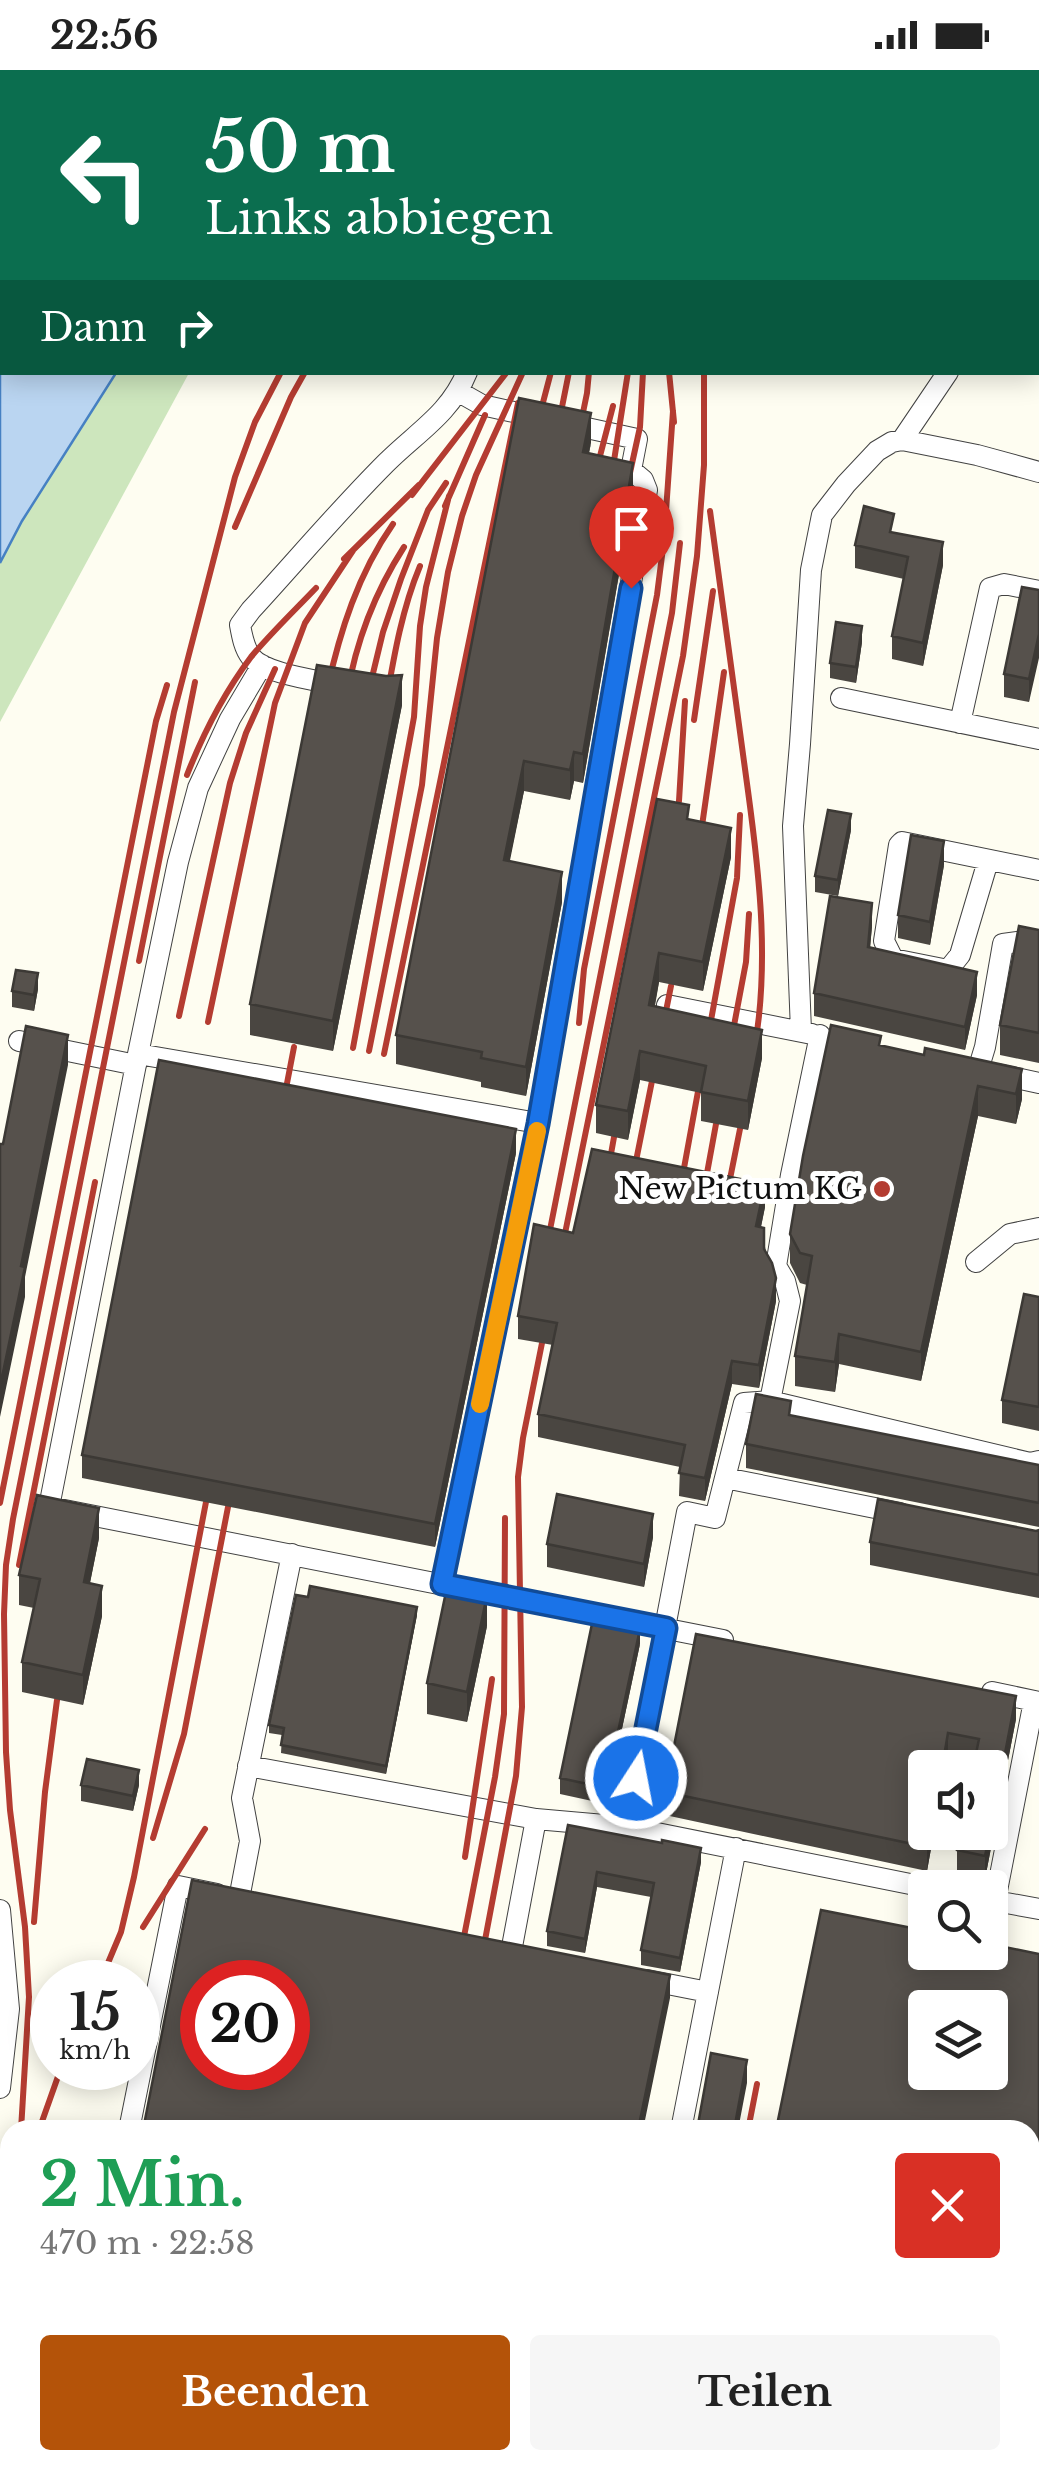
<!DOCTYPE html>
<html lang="de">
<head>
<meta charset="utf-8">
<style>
  :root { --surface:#fff; --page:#f6f6f6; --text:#222; --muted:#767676; --accent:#b45309 }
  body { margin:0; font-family:"Libre Baskerville",serif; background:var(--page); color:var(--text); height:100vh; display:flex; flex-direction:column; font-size:38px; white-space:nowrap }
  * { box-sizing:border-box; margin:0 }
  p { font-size:32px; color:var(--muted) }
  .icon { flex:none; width:55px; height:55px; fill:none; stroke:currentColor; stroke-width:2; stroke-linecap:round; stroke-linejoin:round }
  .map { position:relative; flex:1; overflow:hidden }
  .panel { position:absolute; left:0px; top:2050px; width:1040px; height:350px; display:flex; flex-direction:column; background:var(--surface); border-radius:30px 30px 0 0; box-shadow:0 5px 25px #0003 }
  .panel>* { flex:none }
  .hud { position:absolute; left:0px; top:0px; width:1040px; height:305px; box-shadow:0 5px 25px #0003; background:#0b6e4f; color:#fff; overflow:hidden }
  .tools { position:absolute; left:908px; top:1680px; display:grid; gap:20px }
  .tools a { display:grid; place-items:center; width:100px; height:100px; border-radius:10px; background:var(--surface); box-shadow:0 5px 25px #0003; font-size:50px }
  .speed { position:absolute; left:30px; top:1890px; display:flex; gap:20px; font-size:50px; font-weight:700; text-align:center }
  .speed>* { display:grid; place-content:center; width:130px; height:130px; border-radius:50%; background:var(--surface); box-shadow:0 5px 25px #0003; line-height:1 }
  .speed small { font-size:25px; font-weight:400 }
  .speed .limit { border:15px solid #d22; background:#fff; color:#111 }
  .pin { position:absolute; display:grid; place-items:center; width:85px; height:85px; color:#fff; margin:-102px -42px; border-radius:50% 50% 50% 0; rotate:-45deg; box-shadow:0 0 10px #0007 }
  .pin .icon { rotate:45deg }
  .me { position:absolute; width:110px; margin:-55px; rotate:11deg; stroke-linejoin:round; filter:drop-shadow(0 0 8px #0008) }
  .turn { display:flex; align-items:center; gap:35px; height:210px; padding:0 40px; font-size:45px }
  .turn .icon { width:130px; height:130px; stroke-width:2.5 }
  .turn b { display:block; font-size:70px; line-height:85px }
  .then { display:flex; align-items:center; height:95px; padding:0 40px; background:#0003; gap:20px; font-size:38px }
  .round { display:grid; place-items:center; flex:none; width:105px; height:105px; border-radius:10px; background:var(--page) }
  .overview { display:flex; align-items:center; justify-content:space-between; height:170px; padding:0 40px }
  h1 { font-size:60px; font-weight:700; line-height:75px; color:#1e9e55 }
  .cta { display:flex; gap:20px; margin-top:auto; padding:20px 40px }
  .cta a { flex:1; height:115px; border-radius:10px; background:var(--accent); color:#fff; font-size:40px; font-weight:700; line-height:115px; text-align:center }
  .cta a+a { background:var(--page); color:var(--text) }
  .status { display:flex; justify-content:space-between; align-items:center; height:70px; padding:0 50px; background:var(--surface); direction:ltr }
  .status svg { height:28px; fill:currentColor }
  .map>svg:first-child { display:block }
  .green { fill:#cde6bd }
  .water { fill:#bad5f1; stroke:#4681c3; stroke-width:2.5 }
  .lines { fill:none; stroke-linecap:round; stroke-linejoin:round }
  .minor-casing { stroke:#424242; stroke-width:22 }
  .minor { stroke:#fff; stroke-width:20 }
  .rail { stroke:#b43c31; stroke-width:6 }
  .wall { fill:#4a4641 }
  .shaded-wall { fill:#3c3935 }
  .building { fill:#56514c; stroke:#3c3935; stroke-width:2.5; fill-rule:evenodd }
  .route-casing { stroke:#114b97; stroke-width:25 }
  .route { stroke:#1a73e8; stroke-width:18 }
  .slow { stroke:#f59e0b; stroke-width:18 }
  .poi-dot { fill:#b43c31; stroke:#fff; stroke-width:4 }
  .labels { text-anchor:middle; stroke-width:10; stroke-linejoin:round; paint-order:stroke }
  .poi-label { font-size:30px; fill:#0f0f0f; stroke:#fff; text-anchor:end }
</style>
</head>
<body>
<div class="status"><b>22:56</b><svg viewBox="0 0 49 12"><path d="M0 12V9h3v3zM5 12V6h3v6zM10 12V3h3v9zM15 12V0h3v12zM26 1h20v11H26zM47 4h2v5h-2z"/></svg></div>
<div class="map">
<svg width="1039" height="2400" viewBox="0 0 1039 2400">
  <rect width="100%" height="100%" fill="#fefdf1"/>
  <path class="green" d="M116 303H189L0 652V493L22 451Z"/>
  <path class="water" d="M2 124V302L116 303 22 451 0 493V129Z"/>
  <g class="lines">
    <g class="minor-casing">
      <path id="minor" d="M561 2 563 0
        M1038 221H1039
        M902 370 948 302
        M262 595 230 649 198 718 178 792 138 984 49 1437 723 1570
        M338 615C316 610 265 604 251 587 244 578 242 566 240 555L251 540C296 491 339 440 386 393 417 362 450 344 467 302
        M841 628 1039 669
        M960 653 990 518 1004 514 1039 521
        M988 791 960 885 948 900 893 889 884 871 899 775 902 772 1039 800
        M667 935 812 964
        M801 961 793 756 800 674 811 500 822 445 846 414 877 381 892 372 902 370 977 385 1039 402
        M19 971 136 995
        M138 984 538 1053 647 420 643 410 631 400 637 369 482 335 459 322
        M978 1000 985 977 1003 874 1030 870 1039 872
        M997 1004 1039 1013
        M976 1192 1010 1164 1039 1158
        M770 1331 1030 1393 1039 1391
        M725 1408 744 1333 770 1331 790 1231 785 1211 776 1196 791 1105 820 965
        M442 1513 538 1053
        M992 1622 1039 1632
        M248 1696 536 1749 627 1757 930 1818
        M627 1757 687 1442 715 1448 725 1408 900 1443
        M239 1829 250 1771 242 1728 292 1484
        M990 1830 1039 1839
        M995 1831 1034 1631
        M0 1840 9 1939 0 2018
        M511 1882 536 1749
        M647 1910 708 1922
        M129 2060 178 1816 217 1824
        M681 2060 736 1778
        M1030 2336 1039 2338"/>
    </g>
    <use href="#minor" class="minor"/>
    <path class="rail" d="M521 2 523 0
      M653 2 654 0
      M669 2V0
      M806 2 808 0
      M1038 71H1039
      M1038 89 1039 90
      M669 302 674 352
      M536 359 551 302
      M557 362 569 302
      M578 367 587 323 589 302
      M593 413 613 336
      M610 416 628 302
      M626 421 640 357 643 302
      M412 425 507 302
      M445 436 485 345
      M710 441C722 534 736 627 748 721 760 809 770 898 753 987
      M235 457 291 327 305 302
      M344 489 419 415
      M327 620C340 561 358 504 393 454
      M347 625C356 571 375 522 404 477
      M367 628 383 562 401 509 428 440 446 413
      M386 632C394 586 402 539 420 496
      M694 650 713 521
      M187 705C203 664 224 623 251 587 271 563 294 541 316 518
      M679 731 685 631
      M700 770 724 602
      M139 891 195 612
      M179 946 230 713 246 663 275 599
      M208 952 275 633 305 553 354 479
      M579 953 584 899 657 525 664 470 673 341
      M353 978 414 647 420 556 426 517 449 426
      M369 981 422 715 437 568 448 502 462 446 476 405 523 302
      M729 982 746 892 749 844
      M384 984 518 333
      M283 1034 294 977
      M607 1106 618 1045
      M632 1111 671 916
      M680 1120 737 808 740 745
      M703 1125 716 1054
      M726 1129 740 1059
      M546 1180 672 543 680 473
      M561 1183 683 586 697 486 704 395V302
      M0 1433 156 651 167 615
      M19 1495 95 1112
      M153 1768 184 1664 228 1437
      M465 1787 492 1609
      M34 1852 45 1722 57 1630
      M143 1857 205 1759
      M461 1882 495 1707 504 1644 505 1448
      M482 1886 516 1706 522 1637 518 1407 523 1368 542 1273
      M100 1912 121 1862 134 1807 206 1432
      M21 2060 29 1927 25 1857 10 1740 6 1682 4 1544 6 1495 13 1449 174 642 235 407 255 352 281 302
      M39 2060 61 1998
      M748 2060 757 2014
      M9 2242 10 2178
      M5 2400 10 2232
      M31 2400 33 2390
      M47 2400 51 2390
      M87 2400 92 2390
      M115 2400 118 2390
      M690 2400 692 2390"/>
  </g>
  <path class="wall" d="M591 373 589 383 633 423 583 713 574 711 570 730 524 721 509 792 562 832 526 1026 481 1017V1012L396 994V965Z
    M894 463 943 495 923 596 892 589V566L904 509 855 498V475Z
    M1039 520 1029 632 1004 627V604Z
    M862 572 856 613 830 608V593Z
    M386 606 402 635 333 981 250 965V934Z
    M689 749 731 787 703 921 659 912 655 936 762 988 748 1060 701 1051V1023L640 1010 628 1070 596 1063V1035Z
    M851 760 838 826 815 822V806Z
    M944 795 930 875 898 868V845Z
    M872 856 870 878 977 925 965 980 814 946V923Z
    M1039 860V993L1000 985V955Z
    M38 919 34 941 12 937V921Z
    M881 976 924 985 1022 999V1029L1016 1054 978 1046 921 1311 839 1294 835 1322 795 1316V1286L807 1215 800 1213 790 1193V1164Z
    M516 1083 435 1477 82 1408V1385Z
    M765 1137 761 1157 776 1231 759 1318 732 1314 705 1431 679 1426 680 1397 538 1367V1344L553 1275 518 1269V1246L573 1163Z
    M1039 1227V1361L1002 1353V1330Z
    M791 1345 1039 1395V1457L746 1398V1374Z
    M1039 1460V1528L870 1495V1472Z
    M653 1467 644 1517 547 1497V1474Z
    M99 1468 90 1513 102 1546 83 1635 22 1622V1592L34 1538 19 1535V1505Z
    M417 1545 386 1704 281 1683 282 1665 269 1663V1655Z
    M487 1556 467 1652 427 1644V1613Z
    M640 1574 606 1734 560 1724V1708Z
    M1016 1649 985 1809 957 1804V1780L974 1692 948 1687 946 1698H925V1762H934L927 1801 665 1745V1722Z
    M81 1715H139L133 1741 81 1731Z
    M568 1755 662 1773 701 1792 680 1902 641 1895V1880L651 1827 597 1817 585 1883 547 1876V1861Z
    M912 1868 925 1882 1039 1884V2308L1030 2306V2060Z
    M761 2390H813L811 2400H761Z"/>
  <path class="shaded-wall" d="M591 343V373L583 411V382Z
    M633 393V423L583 713V684Z
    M943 472V495L923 596V573Z
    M862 556V572L856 613V597Z
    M1039 564V588L1029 632V609Z
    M402 605V635L333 981V951Z
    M574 682V711L570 730V700Z
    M524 691V721L504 820V790Z
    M851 744V760L838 826V810Z
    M731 758V787L703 921V892Z
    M944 771V795L930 875V852Z
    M562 802V832L526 1026V997Z
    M872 833V856L868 900V877Z
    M659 883V912L649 964V935Z
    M977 902V925L965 980V957Z
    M38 903V919L34 941V925Z
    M762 960V988L748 1060V1031Z
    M68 965V995L25 1207V1227L0 1347V1317L21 1196Z
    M640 981V1010L628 1070V1041Z
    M1022 999V1029L1016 1054V1024Z
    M978 1016V1046L921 1311V1282Z
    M516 1059V1083L435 1477V1454Z
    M765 1114V1137L756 1180V1156Z
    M776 1208V1231L759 1318V1295Z
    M839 1264V1294L835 1322V1292Z
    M732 1291V1314L705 1431V1408Z
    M99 1438V1468L84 1542V1512Z
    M653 1444V1467L644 1517V1494Z
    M102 1516V1546L83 1635V1605Z
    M487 1525V1556L467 1652V1622Z
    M417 1537V1545L386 1704V1696Z
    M640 1559V1574L606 1734V1718Z
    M1016 1626V1649L985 1809V1786Z
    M948 1663V1687L946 1698H942Z
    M139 1700V1715L133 1741V1726Z
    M930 1762H934L927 1801V1777Z
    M701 1778V1792L680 1902V1888Z
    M597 1802V1817L585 1883V1869Z
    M670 1905V1928L643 2060H638Z
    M747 1990V2013L738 2060H734Z
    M682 2390H686L684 2400H680Z
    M808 2390H813L811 2400H806Z"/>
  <path class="building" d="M519 328 591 343 583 382 633 393 583 684 574 682 570 700 524 691 504 790 562 802 526 997 481 988 482 982 396 965Z
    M864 436 894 444 890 462 943 472 923 573 892 566 908 487 855 475Z
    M1022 517 1039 520V564L1029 609 1004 604Z
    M836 552 862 556 856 597 830 593Z
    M317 595 386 606 402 605 333 951 250 934Z
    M657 729 689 735 687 749 731 758 703 892 659 883 649 935 762 960 748 1031 701 1022 706 996 640 981 628 1041 596 1035Z
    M828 740 851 744 838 810 815 806Z
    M911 765 944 771 930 852 898 845Z
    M830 826 872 833 868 877 977 902 965 957 814 923Z
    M1019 856 1039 860V963L1000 955Z
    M16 900 38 903 34 925 12 921Z
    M831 955 881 966 879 975 924 985 925 978 1022 999 1016 1024 978 1016 921 1282 839 1264 835 1292 795 1286 812 1186 800 1183 790 1164 803 1086Z
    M26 956 68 965 21 1196 25 1197 0 1317V1074H3Z
    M159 990 516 1059 435 1454 82 1385Z
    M592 1079 765 1114 756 1156 764 1158V1179L772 1193 776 1208 759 1295 732 1291 705 1408 679 1403 685 1375 538 1344 557 1253 518 1246 534 1154 573 1163Z
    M1024 1224 1039 1227V1337L1002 1330Z
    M756 1324 791 1331 789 1345 1039 1395V1433L746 1374Z
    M557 1424 653 1444 644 1494 547 1474Z
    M37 1425 99 1438 84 1512 102 1516 83 1605 22 1592 40 1509 19 1505Z
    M878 1429 1036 1461 1039 1460V1505L870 1472Z
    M310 1516 417 1537 386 1696 281 1675 284 1658 269 1655 296 1525 308 1527Z
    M447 1517 487 1525 467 1622 427 1613Z
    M593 1549 640 1559 606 1718 560 1708Z
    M696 1564 1016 1626 990 1762V1698H973L979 1669 948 1663 942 1698H925V1762H930L927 1777 665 1722Z
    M87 1689 139 1700 133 1726 81 1715Z
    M568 1755 662 1773V1770L701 1778 680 1888 641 1880 654 1813 597 1802 585 1869 547 1861Z
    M960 1762H990L985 1786 957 1780Z
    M192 1810 670 1905 638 2060H143ZM202 1912H288V1998H202Z
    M821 1840 912 1858 910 1867 925 1870V1882H990V1874L1039 1884V2283L1030 2281V2060H776ZM925 1938H990V2002H925Z
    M711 1983 747 1990 734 2060H697Z
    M1030 2361 1039 2363V2400H863L865 2390H1030Z
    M298 2390H682L680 2400H295Z
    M769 2390H808L806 2400H768Z"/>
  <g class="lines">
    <g class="route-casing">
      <path id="route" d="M631 518 538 1054 442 1514 666 1558 636 1708"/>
    </g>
    <use href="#route" class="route"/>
    <path class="slow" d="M480 1334 537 1061"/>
  </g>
  <circle class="poi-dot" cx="882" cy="1119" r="10"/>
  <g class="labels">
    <g class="poi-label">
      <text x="862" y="1129">New Pictum KG</text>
    </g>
  </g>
</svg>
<div class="tools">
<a><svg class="icon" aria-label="sound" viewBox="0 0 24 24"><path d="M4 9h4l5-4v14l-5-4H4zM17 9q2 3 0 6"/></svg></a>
<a><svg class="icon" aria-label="search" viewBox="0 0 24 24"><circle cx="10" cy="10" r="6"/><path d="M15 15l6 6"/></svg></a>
<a><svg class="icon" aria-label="layers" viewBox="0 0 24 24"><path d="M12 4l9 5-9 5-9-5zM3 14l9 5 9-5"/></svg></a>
</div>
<div class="speed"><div>15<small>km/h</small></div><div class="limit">20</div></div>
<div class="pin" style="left:631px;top:518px;background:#d93025"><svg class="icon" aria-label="arrive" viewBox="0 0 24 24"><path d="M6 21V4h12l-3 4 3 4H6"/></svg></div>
<svg class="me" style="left:636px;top:1708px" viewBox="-20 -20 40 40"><circle r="17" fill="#1a73e8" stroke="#fff" stroke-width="3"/><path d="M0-11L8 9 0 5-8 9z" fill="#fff"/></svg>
<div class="hud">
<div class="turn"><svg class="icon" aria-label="left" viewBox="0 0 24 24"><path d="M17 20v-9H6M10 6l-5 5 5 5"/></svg><div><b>50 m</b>Links abbiegen</div></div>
<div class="then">Dann<svg class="icon" aria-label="right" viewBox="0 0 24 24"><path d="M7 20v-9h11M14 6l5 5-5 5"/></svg></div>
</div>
<section class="panel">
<div class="overview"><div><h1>2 Min.</h1><p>470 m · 22:58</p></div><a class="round" style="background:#d93025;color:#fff"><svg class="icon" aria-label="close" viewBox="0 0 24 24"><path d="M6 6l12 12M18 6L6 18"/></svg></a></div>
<div class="cta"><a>Beenden</a><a>Teilen</a></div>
</section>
</div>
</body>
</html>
